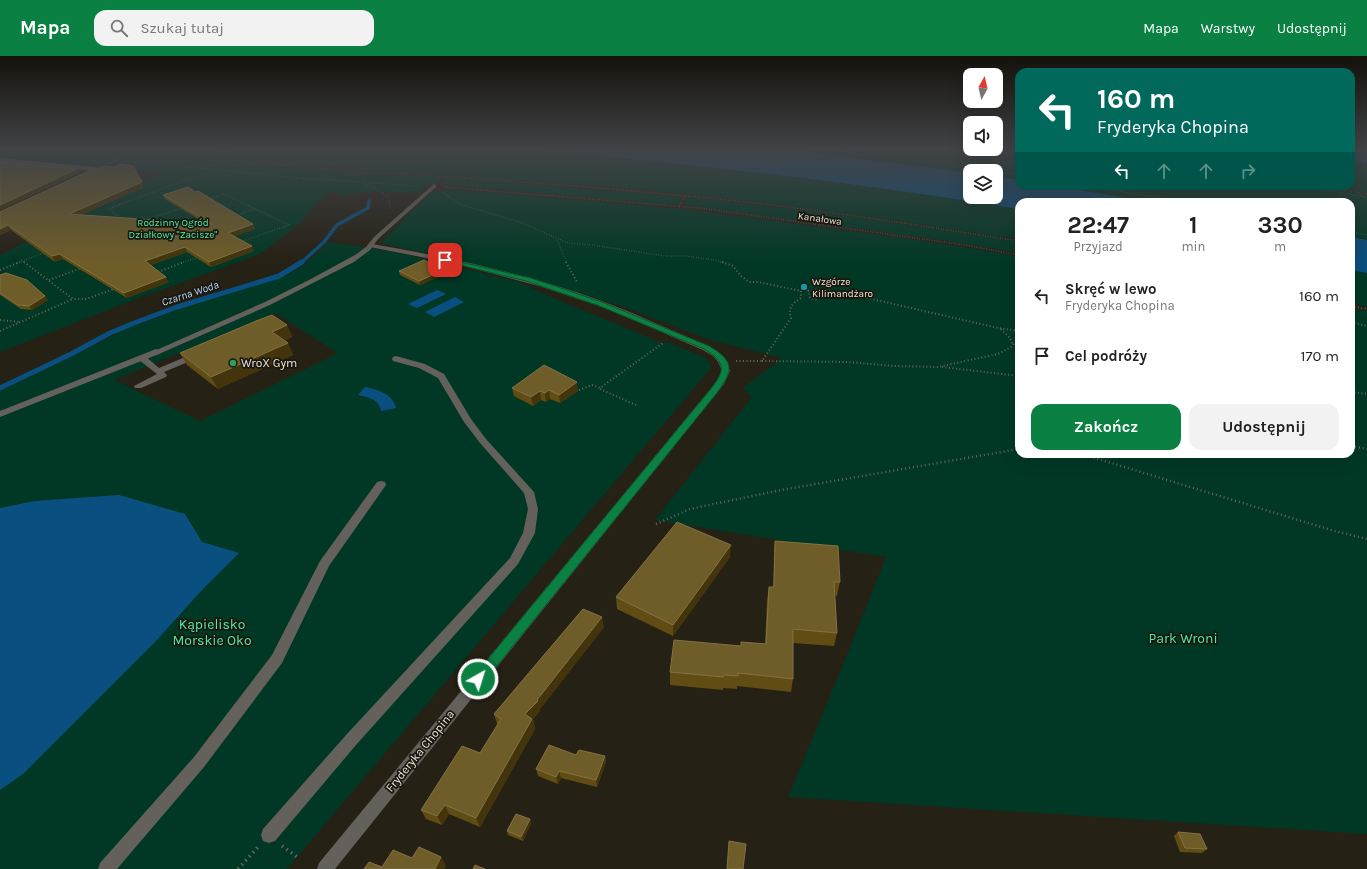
<!DOCTYPE html>
<html lang="pl">
<head>
<meta charset="utf-8">
<style>
  :root { --surface:#fff; --page:#f2f2f2; --text:#222; --muted:#767676; --accent:#0b8043 }
  body { margin:0; font-family:Karla,sans-serif; background:var(--page); color:var(--text); height:100vh; display:flex; flex-direction:column; font-size:15px; white-space:nowrap }
  * { box-sizing:border-box; margin:0 }
  p { font-size:13px; color:var(--muted) }
  .icon { flex:none; width:22px; height:22px; fill:none; stroke:currentColor; stroke-width:2; stroke-linecap:round; stroke-linejoin:round }
  .map { position:relative; flex:1; overflow:hidden }
  .sheet { position:absolute; left:1015px; top:142px; width:340px; height:260px; display:flex; flex-direction:column; background:var(--surface); border-radius:12px; box-shadow:0 4px 16px #0002 }
  .sheet>* { flex:none }
  .banner { position:absolute; left:1015px; top:12px; width:340px; height:122px; border-radius:12px; box-shadow:0 4px 16px #0002; background:#00695c; color:#fff; overflow:hidden }
  .needle { width:26px; rotate:8deg }
  .controls { position:absolute; left:963px; top:12px; display:grid; gap:8px }
  .controls a { display:grid; place-items:center; width:40px; height:40px; border-radius:8px; background:var(--surface); box-shadow:0 4px 16px #0002; font-size:20px }
  .pin { position:absolute; display:grid; place-items:center; width:34px; height:34px; color:#fff; margin:-17px; border-radius:8px; box-shadow:0 2px 6px #0006 }
  .me { position:absolute; width:44px; margin:-22px; rotate:39deg; stroke-linejoin:round; filter:drop-shadow(0 0 3px #0008) }
  .turn { display:flex; align-items:center; gap:14px; height:84px; padding:0 16px; font-size:18px }
  .turn .icon { width:52px; height:52px; stroke-width:2.5 }
  .turn b { display:block; font-size:28px; line-height:34px }
  .lanes { display:flex; align-items:center; height:38px; padding:0 16px; background:#0003; justify-content:center; gap:20px; direction:ltr }
  .lanes .off { opacity:.35 }
  .eta { display:flex; justify-content:space-evenly; align-items:center; height:68px; text-align:center }
  .eta b { font-size:24px; font-weight:700; line-height:28px }
  .button { display:flex; gap:8px; margin-top:auto; padding:8px 16px }
  .button a { flex:1; height:46px; border-radius:12px; background:var(--accent); color:#fff; font-size:16px; font-weight:700; line-height:46px; text-align:center }
  .button a+a { background:var(--page); color:var(--text) }
  ul { padding:0; list-style:none }
  li { display:flex; align-items:center; gap:12px; height:60px; padding:0 16px }
  li div { flex:1 }
  li b { display:block; font-size:15px }
  li em { font-style:normal }
  header { display:flex; align-items:center; gap:24px; box-sizing:border-box; height:56px; padding:0 20px; background:var(--accent); color:#fff }
  header strong { font-size:19px }
  nav { display:flex; gap:22px; margin-inline-start:auto; font-size:14px }
  .search { width:280px; height:36px; background:var(--page); display:flex; align-items:center; gap:10px; box-sizing:border-box; padding:0 14px; border-radius:12px; color:var(--muted); font-size:15px }
  .map>svg:first-child { display:block }
  .green { fill:#003825; fill-rule:evenodd }
  .water { fill:#094f80 }
  .lines { fill:none; stroke-linecap:round; stroke-linejoin:round }
  .stream-far1 { stroke:#094f80; stroke-width:3.5 }
  .stream { stroke:#094f80; stroke-width:5 }
  .path-far3 { stroke:#68645a; stroke-width:1.5; stroke-dasharray:0.5 2; stroke-linecap:butt }
  .path-far2 { stroke:#68645a; stroke-width:2; stroke-dasharray:1 2.5; stroke-linecap:butt }
  .path-far1 { stroke:#68645a; stroke-width:2.5; stroke-dasharray:1 3; stroke-linecap:butt }
  .path { stroke:#68645a; stroke-width:3.5; stroke-dasharray:1.5 4; stroke-linecap:butt }
  .service { fill:#64605b; fill-rule:evenodd }
  .pedestrian { fill:#64605b; fill-rule:evenodd }
  .minor { fill:#64605b; fill-rule:evenodd }
  .wall { fill:#614c13 }
  .shaded-wall { fill:#43340b }
  .building { fill:#6f5d29; stroke:#827245 }
  .route { fill:#0b8043; stroke:#07532c }
  .culture-dot { fill:#0f9aa8; stroke:#1c170c; stroke-width:1.5 }
  .leisure-dot { fill:#2e9e5b; stroke:#1c170c; stroke-width:1.5 }
  .labels { text-anchor:middle; stroke-width:3.5; stroke-linejoin:round; paint-order:stroke }
  .far-street-label { font-size:10px; fill:#e7e4dd; stroke:#1c170c }
  .far-park-label { font-size:10px; fill:#49ecaf; stroke:#1c170c }
  .far-poi-label { font-size:10px; fill:#e7e4dd; stroke:#1c170c; text-anchor:start }
  .far-water-label { font-size:11px; font-style:italic; fill:#b3d9fd; stroke:#1c170c }
  .poi-label { font-size:12px; fill:#e7e4dd; stroke:#1c170c; text-anchor:start }
  .street-label { font-size:12px; fill:#e7e4dd; stroke:#1c170c }
  .near-park-label { font-size:14px; fill:#49ecaf; stroke:#1c170c }
</style>
</head>
<body>
<header>
<strong>Mapa</strong>
<div class="search"><svg class="icon" aria-label="search" viewBox="0 0 24 24"><circle cx="10" cy="10" r="6"/><path d="M15 15l6 6"/></svg>Szukaj tutaj</div>
<nav><a>Mapa</a><a>Warstwy</a><a>Udostępnij</a></nav>
</header>
<div class="map">
<svg width="1367" height="813" viewBox="0 0 1367 813">
  <rect width="100%" height="100%" fill="#262115"/>
  <path class="green" d="M0 93H202L256 103 252 108 356 117 442 121 435 128H426L419 137 366 135 343 140 333 134 315 148 299 168 260 198 128 246 0 296V199L162 117 108 112 112 110 94 108 87 110 0 101Z
    M217 93H519L722 112 938 140 1019 153V183C895 165 772 146 647 134 526 123 405 118 284 109H366L370 107 285 106Z
    M786 93H1019V124L996 121V115H970V117Z
    M1351 105 1367 107V136L1329 130H1351Z
    M446 121 682 141 678 148H662L439 128Z
    M1055 130H1317L1367 139V184L1351 181V146H1153Z
    M451 133 681 153 904 182 1019 200V398H1351V251L1367 255V778L788 741 849 594 886 501 655 464 752 341 743 332 782 302 710 284 624 251 525 220 381 187 430 137 442 136Z
    M687 141 818 156 992 181 1019 186V197L941 184 683 149Z
    M328 186 396 196 519 226 533 232 532 233 662 287 667 286 706 302 711 312 287 813H0V335L130 271 188 250 285 220C303 211 315 200 328 186ZM275 257 338 297 200 365 114 324Z
    M1351 214 1367 217V251L1351 247Z"/>
  <path class="water" d="M519 93H786L970 117V141H996V121L1019 124V130H1055L1153 146H1019V153C853 126 686 107 519 93Z
    M1367 93V107L1351 105V93Z
    M1351 181 1367 184V217L1351 214Z
    M437 234 446 238 417 252 408 248Z
    M455 241 464 246 434 261 425 256Z
    M365 331C378 334 392 337 396 352L381 355C379 343 368 341 358 339Z
    M119 439 185 458 202 486 239 497 201 535 155 586 23 718 0 734V452L35 445Z"/>
  <g class="lines">
    <path class="stream-far1" d="M301 207 324 186 337 169 368 152 369 145"/>
    <path class="stream" d="M0 332 71 298 110 277 134 267 177 251 279 220 302 206"/>
    <path class="path-far3" d="M126 93 352 116 430 119
      M209 93 264 103 268 106
      M826 93 989 115
      M102 102 299 122 418 130
      M278 108H367
      M106 109 138 95
      M188 110 259 108
      M996 116 1019 119
      M439 120C550 128 660 136 771 149 854 159 936 172 1019 185
      M363 128 376 133 389 141 390 153
      M1088 130 1184 146
      M1301 130 1367 141
      M1322 130 1367 138
      M445 131 700 152 965 189 1019 199
      M443 136 454 145 463 149 522 167 568 187 592 189 665 200H686L715 204 725 207
      M209 143 224 138 289 169 240 186
      M679 150 685 140
      M234 160 254 153
      M123 163 108 153 194 121
      M144 164 183 152
      M1351 176 1367 179
      M557 184 567 207
      M21 204 25 207
      M17 207 46 196
      M181 207 198 201"/>
    <path class="path-far2" d="M24 206 73 243H86L114 233
      M566 206 577 226
      M722 206 733 210 741 220 749 226H758L801 235 824 234 850 238 998 272 1019 275
      M0 214 20 206
      M158 216 184 206
      M49 224 82 212
      M808 234 810 242 817 244
      M1351 250 1367 253
      M0 264 21 266
      M1351 266 1367 270
      M1001 273 1010 282 1013 289
      M0 275 73 243
      M736 305H762L791 262C788 251 792 248 801 242V235
      M762 305 848 306 894 310 938 311 998 298 1011 291 1019 283
      M942 311 1019 320
      M600 333 636 349
      M579 334 592 329 600 332 663 287
      M1351 336 1367 338"/>
    <path class="path-far1" d="M1351 390 1367 393
      M1082 398 1331 474 1367 483
      M656 468 690 453 781 434 1019 393"/>
    <path class="path" d="M282 790 297 801
      M238 813 258 791"/>
    <path class="service" d="M434 128 436 129V131L378 183 370 194 354 206 270 249 159 298 156 299 152 296 265 246 309 224 355 199 366 191 374 181Z
      M197 296 200 297 201 299 200 301 164 316 167 319 166 321 141 332H135L134 330 157 318 139 304 138 302 139 300H145L159 312Z
      M396 300 425 308 444 318 471 363 486 383 534 436 538 453 535 477 518 508 356 689 275 785 269 787 263 785 261 779 263 773 346 679 510 502 523 477 528 453 524 437 480 387 464 366 438 322 419 312 393 305 392 303 393 301Z
      M381 425 385 426 386 429 329 510 282 607 204 711 117 813H98L100 807 194 701 272 599 320 505 377 426Z"/>
    <path class="pedestrian" d="M156 293 159 294 160 296 159 298 0 361V355Z"/>
    <path class="minor" d="M0 102 96 111 99 113 96 115 0 106Z
      M372 188C449 201 526 218 599 244 637 258 672 275 709 290 721 297 726 302 730 315L724 328 335 813H317L319 807 717 325 722 315C718 303 714 300 703 294L608 253 539 230 457 208 370 191V189Z"/>
  </g>
  <path class="wall" d="M144 131 81 159 205 167 165 143 163 139 253 168 255 173 234 180 254 195 211 211 187 196 151 209 169 226 127 242 63 203 55 206 11 174 0 179V156Z
    M444 214 445 218 420 229 400 219 399 215Z
    M0 219 45 240 48 244 32 254 21 253 0 239Z
    M287 269 292 281 285 284 288 287 293 299 218 333 187 309 180 297Z
    M512 332 578 335 560 347 550 343 546 346 541 344 533 350 514 340Z
    M775 485 840 526 837 540 835 539 837 577 834 590 793 587V623L791 636 737 630V633L723 632V634L670 629V616L741 590 765 588 767 544 769 531H773L774 498Z
    M730 501 673 580 617 553 616 541Z
    M604 571 540 653V655L533 663 535 673 480 771 449 758 442 769 426 763 421 754 480 697 498 669 497 668 494 658Z
    M576 699 605 700 606 706 597 731 561 722 558 728 538 720 536 713Z
    M530 763 531 767 523 785 508 779 507 775Z
    M1178 776 1207 793 1202 797 1180 796 1174 780Z"/>
  <path class="shaded-wall" d="M77 113 79 117 0 155V149Z
    M142 126 144 131 72 163 69 158Z
    M253 168 255 173 230 182 228 177Z
    M8 169 11 174 0 179V173Z
    M252 190 254 195 211 211 209 206Z
    M185 191 187 196 148 210 145 205Z
    M60 198 63 203 55 206 52 200Z
    M444 214 445 218 420 229 419 225Z
    M166 221 169 226 127 242 124 237Z
    M45 240 48 244 32 254 29 250Z
    M287 269 292 281 277 288 272 276Z
    M288 287 293 299 218 333 211 321Z
    M577 326 578 335 560 347 559 339Z
    M549 334 550 343 546 346 545 337Z
    M540 335 541 344 533 350 531 341Z
    M731 489 730 501 673 580V569Z
    M602 561 604 571 540 653V655L533 663 535 673 480 771 476 762 525 658Z
    M605 700 606 706 597 731 596 724Z
    M559 715 561 722 558 728 556 721Z
    M445 749 449 758 442 769 437 760Z
    M530 763 531 767 523 785 521 781Z
    M441 801 446 810 444 813H435Z"/>
  <path class="building" d="M0 106 77 113 0 149Z
    M121 108 133 110 142 126 69 158 212 168 163 139 188 131 195 136 198 135 253 168 228 177 252 190 209 206 185 191 145 205 166 221 124 237 60 198 52 200 8 169 0 173V156L91 114H95L103 110 115 111Z
    M424 204 444 214 419 225 399 215Z
    M6 217 27 224 45 240 29 250 18 249 0 237V219Z
    M272 259 287 269 272 276 288 287 211 321 180 297 256 265Z
    M544 309 577 326 559 339 549 334 545 337 540 335 531 341 512 332Z
    M677 466 731 489 673 569 616 541Z
    M775 485 838 490 840 526H834L837 577 793 573V623L738 617V620L724 619 723 621 670 616 674 584 741 590V586L766 588 769 531H774Z
    M583 553 602 561 537 644 538 645 525 658 532 663 476 762 445 749 437 760 421 754 462 690 480 697 501 663 494 658Z
    M549 689 576 699 579 694 605 700 596 724 559 715 556 721 536 713Z
    M516 758 530 763 521 781 507 775Z
    M1178 776 1200 778 1207 793 1185 792Z
    M729 785 746 788 743 813H727Z
    M419 791 441 801 435 813H364L369 806 382 811 393 794 412 802Z
    M475 809 485 813H473Z"/>
  <linearGradient id="sky" x2="0" y2="1"><stop stop-color="#15120c"/><stop offset="0.45" stop-color="#414346"/><stop offset="1" stop-color="#414346" stop-opacity="0"/></linearGradient>
  <rect width="1367" height="207" fill="url(#sky)"/>
  <path class="route" d="M443 202 531 222 602 246 709 290C736 306 733 315 716 338L483 627 478 629 474 627 472 623 474 620 710 334C725 315 727 307 704 293L597 249 526 225 443 205Z"/>
  <circle class="culture-dot" cx="804" cy="231" r="4"/>
  <circle class="leisure-dot" cx="233" cy="307" r="4"/>
  <g class="labels">
    <g class="far-street-label">
      <text transform="translate(820 162) rotate(8)" y="4">Kanałowa</text>
    </g>
    <g class="far-park-label">
      <text x="173" y="170">Rodzinny Ogród<tspan x="173" dy="12">Działkowy "Zacisze"</tspan></text>
    </g>
    <g class="far-poi-label">
      <text x="812" y="229">Wzgórze<tspan x="812" dy="12">Kilimandżaro</tspan></text>
    </g>
    <g class="far-water-label">
      <text transform="translate(190 237) rotate(-18)" y="4">Czarna Woda</text>
    </g>
    <g class="poi-label">
      <text x="241" y="311">WroX Gym</text>
    </g>
    <g class="street-label">
      <text transform="translate(420 695) rotate(-51)" y="4">Fryderyka Chopina</text>
    </g>
    <g class="near-park-label">
      <text x="212" y="573">Kąpielisko<tspan x="212" dy="16">Morskie Oko</tspan></text>
      <text x="1183" y="587">Park Wroni</text>
    </g>
  </g>
</svg>
<div class="controls">
<a><svg class="needle" viewBox="-14 -14 28 28"><path d="M0-13l5 13h-10z" fill="#e53935"/><path d="M0 13l5-13h-10z" fill="#767676"/></svg></a>
<a><svg class="icon" aria-label="sound" viewBox="0 0 24 24"><path d="M4 9h4l5-4v14l-5-4H4zM17 9q2 3 0 6"/></svg></a>
<a><svg class="icon" aria-label="layers" viewBox="0 0 24 24"><path d="M12 4l9 5-9 5-9-5zM3 14l9 5 9-5"/></svg></a>
</div>
<div class="pin" style="left:445px;top:204px;background:#d93025"><svg class="icon" aria-label="arrive" viewBox="0 0 24 24"><path d="M6 21V4h12l-3 4 3 4H6"/></svg></div>
<svg class="me" style="left:478px;top:623px" viewBox="-20 -20 40 40"><circle r="17" fill="#0b8043" stroke="#fff" stroke-width="3"/><path d="M0-11L8 9 0 5-8 9z" fill="#fff"/></svg>
<div class="banner">
<div class="turn"><svg class="icon" aria-label="left" viewBox="0 0 24 24"><path d="M17 20v-9H6M10 6l-5 5 5 5"/></svg><div><b>160 m</b>Fryderyka Chopina</div></div>
<div class="lanes"><svg class="icon" aria-label="left" viewBox="0 0 24 24"><path d="M17 20v-9H6M10 6l-5 5 5 5"/></svg><svg class="icon off" aria-label="ahead" viewBox="0 0 24 24"><path d="M12 20V5M6 11l6-6 6 6"/></svg><svg class="icon off" aria-label="ahead" viewBox="0 0 24 24"><path d="M12 20V5M6 11l6-6 6 6"/></svg><svg class="icon off" aria-label="right" viewBox="0 0 24 24"><path d="M7 20v-9h11M14 6l5 5-5 5"/></svg></div>
</div>
<section class="sheet">
<div class="eta">
<div><b>22:47</b><p>Przyjazd</p></div>
<div><b>1</b><p>min</p></div>
<div><b>330</b><p>m</p></div>
</div>
<ul>
<li><svg class="icon" aria-label="left" viewBox="0 0 24 24"><path d="M17 20v-9H6M10 6l-5 5 5 5"/></svg><div><b>Skręć w lewo</b><p>Fryderyka Chopina</p></div><em>160 m</em></li>
<li><svg class="icon" aria-label="arrive" viewBox="0 0 24 24"><path d="M6 21V4h12l-3 4 3 4H6"/></svg><div><b>Cel podróży</b></div><em>170 m</em></li>
</ul>
<div class="button"><a>Zakończ</a><a>Udostępnij</a></div>
</section>
</div>
</body>
</html>
